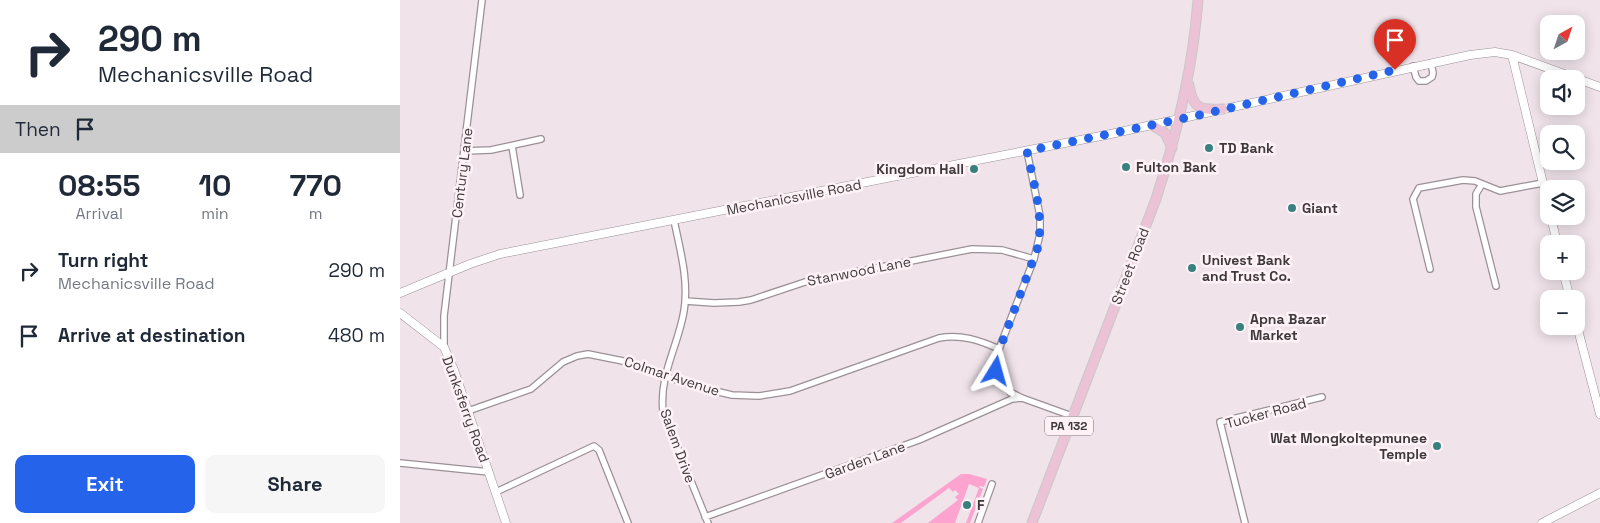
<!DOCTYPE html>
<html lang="en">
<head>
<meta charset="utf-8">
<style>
  :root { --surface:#fff; --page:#f6f6f7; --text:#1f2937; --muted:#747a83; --accent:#2563eb }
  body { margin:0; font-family:"Space Grotesk",sans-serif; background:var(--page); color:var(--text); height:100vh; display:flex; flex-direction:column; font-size:19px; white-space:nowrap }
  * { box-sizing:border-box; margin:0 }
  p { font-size:16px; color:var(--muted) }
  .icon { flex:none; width:28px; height:28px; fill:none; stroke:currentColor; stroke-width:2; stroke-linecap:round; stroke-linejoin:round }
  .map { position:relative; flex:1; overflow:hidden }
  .side { display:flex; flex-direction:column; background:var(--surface); width:400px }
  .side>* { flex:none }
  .banner { background:#fff; color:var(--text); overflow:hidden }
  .needle { width:32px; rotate:40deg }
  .fabs { position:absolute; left:1140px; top:15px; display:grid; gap:10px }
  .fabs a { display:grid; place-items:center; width:45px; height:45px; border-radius:10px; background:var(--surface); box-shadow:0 2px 12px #0003; font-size:25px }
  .pin { position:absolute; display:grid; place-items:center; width:42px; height:42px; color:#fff; margin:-51px -21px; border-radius:50% 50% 50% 0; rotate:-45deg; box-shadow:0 0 5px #0007 }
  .pin .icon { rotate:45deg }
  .me { position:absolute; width:55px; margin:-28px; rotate:8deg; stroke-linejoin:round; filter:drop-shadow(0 0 4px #0008) }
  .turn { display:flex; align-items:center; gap:18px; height:105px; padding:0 15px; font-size:22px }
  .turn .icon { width:65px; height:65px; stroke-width:2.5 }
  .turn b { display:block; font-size:35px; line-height:42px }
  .then { display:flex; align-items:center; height:48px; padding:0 15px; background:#0003; gap:10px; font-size:19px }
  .eta { display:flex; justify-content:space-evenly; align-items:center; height:85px; text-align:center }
  .eta b { font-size:30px; font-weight:700; line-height:35px }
  .button { display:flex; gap:10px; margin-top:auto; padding:10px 15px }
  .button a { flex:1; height:58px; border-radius:10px; background:var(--accent); color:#fff; font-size:20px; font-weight:700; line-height:58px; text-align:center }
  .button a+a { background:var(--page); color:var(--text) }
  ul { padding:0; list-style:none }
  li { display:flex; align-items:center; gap:15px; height:65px; padding:0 15px }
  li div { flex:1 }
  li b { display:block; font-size:19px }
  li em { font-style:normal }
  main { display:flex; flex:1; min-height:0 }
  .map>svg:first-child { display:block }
  .green { fill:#fca3cf }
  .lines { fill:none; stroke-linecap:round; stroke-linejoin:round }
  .street-casing { stroke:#9b9095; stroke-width:8 }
  .secondary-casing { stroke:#9b9095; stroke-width:9 }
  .primary-casing { stroke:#c9c8c8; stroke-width:11 }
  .street { stroke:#fff; stroke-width:5.5 }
  .secondary { stroke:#fff; stroke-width:8 }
  .primary { stroke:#ebc2d6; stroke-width:9 }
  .route { stroke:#2563eb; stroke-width:9; stroke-dasharray:0 16.2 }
  .poi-dot { fill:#39817e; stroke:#fef2f7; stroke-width:2 }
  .labels { text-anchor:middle; stroke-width:5; stroke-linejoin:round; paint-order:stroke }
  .shield { fill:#fef2f7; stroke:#787073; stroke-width:1 }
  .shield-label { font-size:12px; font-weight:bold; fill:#3e393b }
  .poi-label { font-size:14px; font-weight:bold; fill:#3e393b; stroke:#fef2f7; text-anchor:start }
  .street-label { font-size:14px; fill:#3e393b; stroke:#fef2f7 }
</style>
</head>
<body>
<main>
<section class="side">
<div class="banner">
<div class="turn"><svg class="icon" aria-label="right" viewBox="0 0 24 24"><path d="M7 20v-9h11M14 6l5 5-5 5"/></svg><div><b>290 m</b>Mechanicsville Road</div></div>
<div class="then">Then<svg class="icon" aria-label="arrive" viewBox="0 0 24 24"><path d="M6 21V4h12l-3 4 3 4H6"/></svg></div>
</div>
<div class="eta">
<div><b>08:55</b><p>Arrival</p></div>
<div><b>10</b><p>min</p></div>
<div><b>770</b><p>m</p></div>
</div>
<ul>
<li><svg class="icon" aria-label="right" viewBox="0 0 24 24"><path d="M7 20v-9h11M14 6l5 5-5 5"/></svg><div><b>Turn right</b><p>Mechanicsville Road</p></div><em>290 m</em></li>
<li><svg class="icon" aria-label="arrive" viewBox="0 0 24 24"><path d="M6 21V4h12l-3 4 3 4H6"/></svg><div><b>Arrive at destination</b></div><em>480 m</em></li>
</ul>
<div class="button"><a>Exit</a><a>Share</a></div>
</section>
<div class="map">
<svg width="1200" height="523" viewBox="0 0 1200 523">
  <rect width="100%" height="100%" fill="#f0e4ea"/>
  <path class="green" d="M561 474H569L587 479 584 487 580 486 579 487 583 489 570 523H566L579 488 569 484 555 523H528L558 500 555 497 559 494 555 490 553 492 549 488 501 523H492Z"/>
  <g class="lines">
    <g class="street-casing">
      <path id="street" d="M1013 66 1016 77 1019 81H1026L1032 77 1033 73 1031 63
        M112 146 120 195
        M65 151 91 150 141 139
        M627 151 640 216V234L634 259 599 349 596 367 599 378 610 392 622 398 672 416
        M1082 184 1076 194V207L1096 286
        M274 220C280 250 289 280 284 311 278 347 259 374 263 412L308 523
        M1030 269 1013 199 1019 188 1063 180 1075 181 1100 191 1143 183
        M285 301 314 303 339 302 351 300 405 282 572 249 602 250 634 259
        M44 347V316L82 0
        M68 411 131 389 163 362 177 356 188 354 223 361 257 374 302 388 332 395 359 396 390 391 539 338C561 334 579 340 599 349
        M0 463 89 472
        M96 492 194 446 199 450 228 523
        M305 517 519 440 612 399 622 398
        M578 523 592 484
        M845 523 820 422 922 397"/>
    </g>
    <g class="secondary-casing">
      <path id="secondary" d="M1112 55 1149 208
        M1151 216 1157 244
        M1163 271 1170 299
        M0 293 70 264 100 254 706 135 1070 55 1095 52 1112 55 1200 87
        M0 313 44 347 54 370 106 523
        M1176 322 1200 414
        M1142 523 1200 493"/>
    </g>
    <g class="primary-casing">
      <path id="primary" d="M789 85C793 110 801 110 823 109
        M752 125 765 133 772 148
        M632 523 756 199C777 134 793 69 798 0"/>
    </g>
    <use href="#street" class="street"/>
    <use href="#secondary" class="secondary"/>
    <use href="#primary" class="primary"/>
  </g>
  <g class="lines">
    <path class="route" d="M596 371 597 356 638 247C644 214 633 182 627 151L795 116 995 70"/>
  </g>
  <g class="poi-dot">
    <circle cx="809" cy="148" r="5"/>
    <circle cx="726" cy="167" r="5"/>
    <circle cx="574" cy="169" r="5"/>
    <circle cx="892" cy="208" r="5"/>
    <circle cx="792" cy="268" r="5"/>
    <circle cx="840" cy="327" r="5"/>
    <circle cx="1037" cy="446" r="5"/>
    <circle cx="567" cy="505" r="5"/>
  </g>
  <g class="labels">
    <rect class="shield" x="645" y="416.5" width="48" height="19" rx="4"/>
    <g class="shield-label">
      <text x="669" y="430">PA 132</text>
    </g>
    <g class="poi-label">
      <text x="819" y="153">TD Bank</text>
      <text x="736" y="172">Fulton Bank</text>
      <text x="564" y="174" text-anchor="end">Kingdom Hall</text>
      <text x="902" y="213">Giant</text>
      <text x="802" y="265">Univest Bank<tspan x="802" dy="16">and Trust Co.</tspan></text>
      <text x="850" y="324">Apna Bazar<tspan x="850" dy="16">Market</tspan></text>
      <text x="1027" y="443" text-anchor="end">Wat Mongkoltepmunee<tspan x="1027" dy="16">Temple</tspan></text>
      <text x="577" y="510">F</text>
    </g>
    <g class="street-label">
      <text transform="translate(62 173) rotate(-83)" y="5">Century Lane</text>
      <text transform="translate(394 197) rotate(-11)" y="5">Mechanicsville Road</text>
      <text transform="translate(730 266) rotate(-69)" y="5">Street Road</text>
      <text transform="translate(459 271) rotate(-11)" y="5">Stanwood Lane</text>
      <text transform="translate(272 376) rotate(18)" y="5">Colmar Avenue</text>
      <text transform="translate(66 409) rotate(70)" y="5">Dunksferry Road</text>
      <text transform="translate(866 413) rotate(-15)" y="5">Tucker Road</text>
      <text transform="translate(278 446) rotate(70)" y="5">Salem Drive</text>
      <text transform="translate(465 460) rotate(-20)" y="5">Garden Lane</text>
    </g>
  </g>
</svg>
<div class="fabs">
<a><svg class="needle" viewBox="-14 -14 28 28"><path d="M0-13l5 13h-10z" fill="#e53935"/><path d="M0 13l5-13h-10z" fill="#747a83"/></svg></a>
<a><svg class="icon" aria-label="sound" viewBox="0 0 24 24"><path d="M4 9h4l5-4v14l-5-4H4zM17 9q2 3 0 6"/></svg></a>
<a><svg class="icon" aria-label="search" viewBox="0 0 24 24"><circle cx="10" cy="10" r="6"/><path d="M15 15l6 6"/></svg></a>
<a><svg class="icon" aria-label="layers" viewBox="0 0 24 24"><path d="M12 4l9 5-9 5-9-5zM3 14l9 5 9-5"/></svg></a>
<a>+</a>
<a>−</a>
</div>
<div class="pin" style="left:995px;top:70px;background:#d93025"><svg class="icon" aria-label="arrive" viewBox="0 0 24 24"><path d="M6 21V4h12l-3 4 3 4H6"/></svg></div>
<svg class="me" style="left:596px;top:371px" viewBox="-20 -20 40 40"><path d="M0-17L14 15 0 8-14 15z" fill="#2563eb" stroke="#fff" stroke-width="4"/></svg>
</div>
</main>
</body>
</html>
